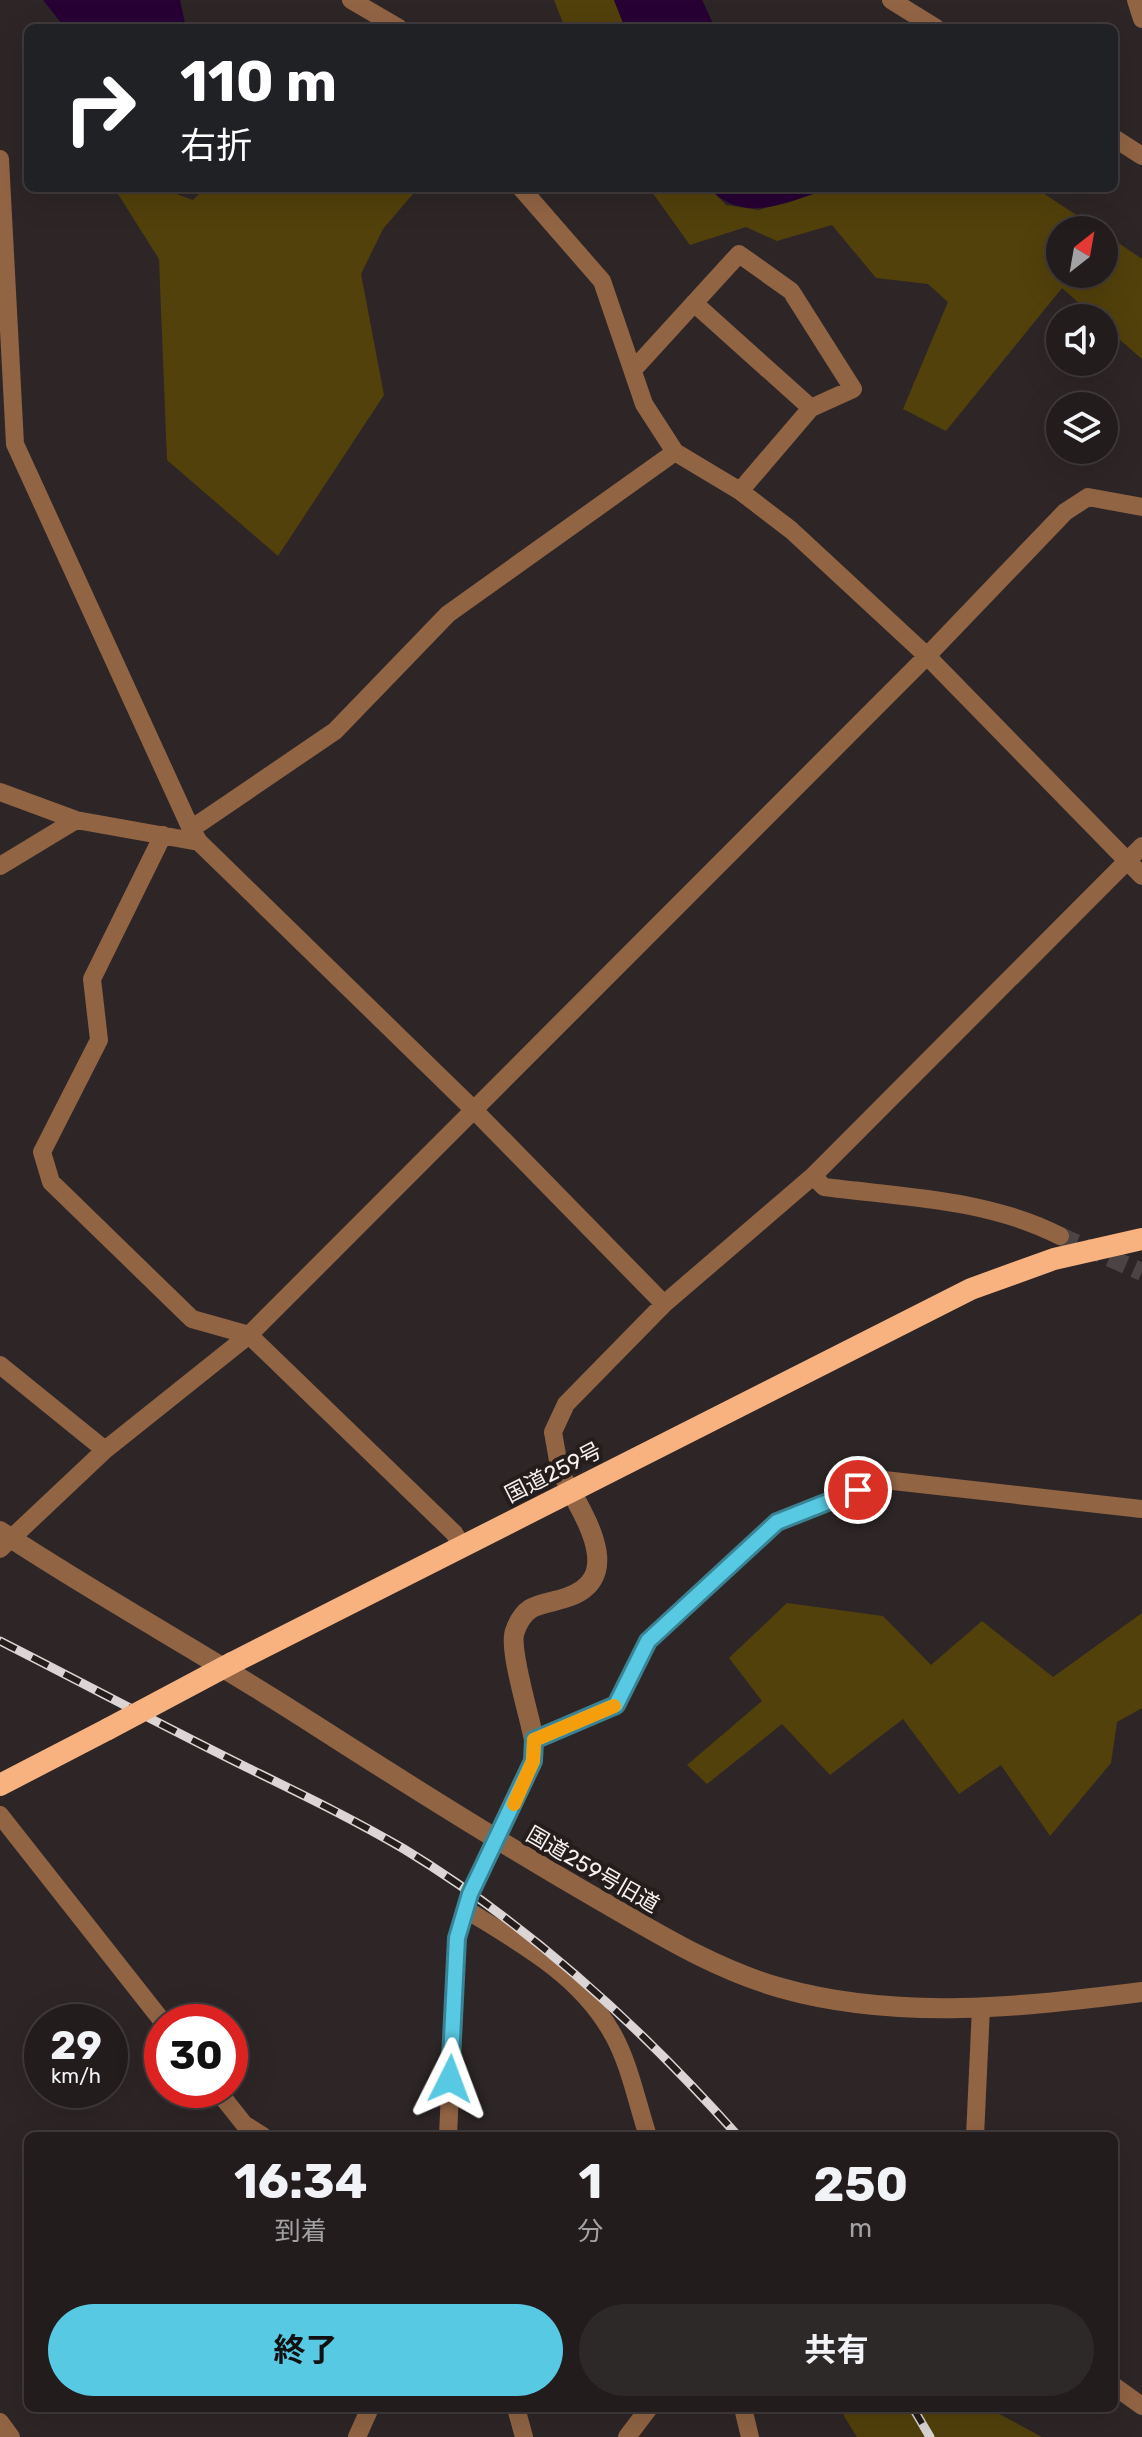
<!DOCTYPE html>
<html lang="ja">
<head>
<meta charset="utf-8">
<style>
  :root { --surface:#221c1c; --page:#2e2929; --text:#f1f3f6; --muted:#a2a1a3; --line:#3f3a3b; --accent:#58c9e3 }
  body { margin:0; font-family:Rubik,"Noto Sans JP",sans-serif; background:var(--page); color:var(--text); height:100vh; display:flex; flex-direction:column; font-size:30px; white-space:nowrap }
  * { box-sizing:border-box; margin:0 }
  p { font-size:26px; color:var(--muted) }
  .icon { flex:none; width:44px; height:44px; fill:none; stroke:currentColor; stroke-width:2; stroke-linecap:round; stroke-linejoin:round }
  .map { position:relative; flex:1; overflow:hidden }
  .drawer { position:absolute; left:24px; top:2132px; width:1094px; height:280px; display:flex; flex-direction:column; background:var(--surface); border-radius:12px; box-shadow:0 8px 32px #0002,0 0 0 2px var(--line) }
  .drawer>* { flex:none }
  .top-card { position:absolute; left:24px; top:24px; width:1094px; height:168px; border-radius:12px; box-shadow:0 8px 32px #0002,0 0 0 2px var(--line); background:#202124; color:#fff; overflow:hidden }
  .needle { width:52px; rotate:31deg }
  .controls { position:absolute; left:1046px; top:216px; display:grid; gap:16px }
  .controls a { display:grid; place-items:center; width:72px; height:72px; border-radius:50%; background:var(--surface); box-shadow:0 8px 32px #0002,0 0 0 2px var(--line); font-size:40px }
  .speed { position:absolute; left:24px; top:2004px; display:flex; gap:16px; font-size:40px; font-weight:700; text-align:center }
  .speed>* { display:grid; place-content:center; width:104px; height:104px; border-radius:50%; background:var(--surface); box-shadow:0 8px 32px #0002,0 0 0 2px var(--line); line-height:1 }
  .speed small { font-size:20px; font-weight:400 }
  .speed .limit { border:12px solid #d22; background:#fff; color:#111 }
  .pin { position:absolute; display:grid; place-items:center; width:68px; height:68px; color:#fff; margin:-34px; border:4px solid #fff; border-radius:50%; box-shadow:0 2px 8px #0007 }
  .me { position:absolute; width:88px; margin:-44px; rotate:3deg; stroke-linejoin:round; filter:drop-shadow(0 0 6px #0008) }
  .turn { display:flex; align-items:center; gap:28px; height:168px; padding:0 24px; font-size:36px }
  .turn .icon { width:104px; height:104px; stroke-width:2.5 }
  .turn b { display:block; font-size:56px; line-height:68px }
  .eta { display:flex; justify-content:space-evenly; align-items:center; height:136px; text-align:center }
  .eta b { font-size:48px; font-weight:700; line-height:56px }
  .cta { display:flex; gap:16px; margin-top:auto; padding:16px 24px }
  .cta a { flex:1; height:92px; border-radius:48px; background:var(--accent); color:#111; font-size:32px; font-weight:700; line-height:92px; text-align:center }
  .cta a+a { background:var(--page); color:var(--text) }
  .map>svg:first-child { display:block }
  .green { fill:#52410b }
  .water { fill:#270034 }
  .lines { fill:none; stroke-linecap:round; stroke-linejoin:round }
  .minor-tunnel { stroke:#4c4444; stroke-width:18; stroke-dasharray:18 9; stroke-linecap:butt }
  .minor { stroke:#916444; stroke-width:18 }
  .tertiary { stroke:#916444; stroke-width:20 }
  .trunk { stroke:#f8b280; stroke-width:22 }
  .rail-casing { stroke:#dbd6d5; stroke-width:9 }
  .rail { stroke:#241d1c; stroke-width:6; stroke-dasharray:18; stroke-linecap:butt }
  .trunk-bridge { stroke:#f8b280; stroke-width:22 }
  .route-casing { stroke:#398394; stroke-width:20 }
  .route { stroke:#58c9e3; stroke-width:14 }
  .slow { stroke:#f59e0b; stroke-width:14 }
  .labels { text-anchor:middle; stroke-width:8; stroke-linejoin:round; paint-order:stroke }
  .street-label { font-size:22px; fill:#f6f1f0; stroke:#241d1c }
</style>
</head>
<body>
<div class="map">
<svg width="1142" height="2437" viewBox="0 0 1142 2437">
  <rect width="100%" height="100%" fill="#2e2626"/>
  <path class="green" d="M554 0H614L625 28H565Z
    M124 188H160L193 200 205 188H418L383 229 361 274 384 395 278 556 167 460 159 259 118 194Z
    M649 188H709L726 205 759 210 832 188H1029L1043 193 1099 230H1060V274H1104V233L1142 259V359L1104 326V318H1096L1062 288 946 431 903 409 948 302 928 284 876 278 832 225 777 241 746 227 690 245Z
    M787 1603 883 1616 931 1665 982 1621 1053 1677 1142 1613V1708L1117 1722 1111 1763 1050 1836 1001 1765 959 1794 903 1719 830 1775 782 1724 707 1784 687 1765 762 1701 729 1658Z
    M843 2408H988L1042 2437H857L844 2416Z"/>
  <path class="water" d="M43 0H180L186 28H65Z
    M614 0H702L715 28H625Z
    M709 188H832C788 201 745 226 709 188Z"/>
  <g class="lines">
    <path class="minor-tunnel" d="M1060 1236 1142 1272"/>
    <path class="minor" d="M351 0 399 28
      M891 0 936 28
      M1136 0 1142 19
      M1114 138 1142 156
      M0 159 15 444 191 829 199 842 474 1110 664 1304
      M521 188 602 281 644 404 675 452 740 491 791 530 927 656 1142 876
      M694 303 811 408
      M633 370 739 254 791 291 853 389 811 408 740 491
      M0 792 76 820 199 842
      M191 829 335 731 448 614 675 452
      M163 835 92 979 99 1040 42 1152 51 1182 192 1319 249 1335 454 1533 463 1548
      M0 866 76 820
      M813 1176 824 1187C903 1197 988 1199 1060 1236
      M0 1365 105 1450
      M571 1491 560 1472 553 1432 566 1404 664 1304 813 1176 1142 846
      M0 1549 105 1450 249 1335 927 656 1065 512 1088 497 1142 507
      M0 1815 163 2022
      M465 1909C520 1943 578 1974 611 2031 629 2061 637 2103 648 2136
      M217 2090 244 2124 263 2136
      M448 2136 457 1938 470 1894 533 1761 534 1740 616 1705 648 1641 777 1522 884 1480 1142 1509
      M975 2136 981 2008
      M1114 2386 1142 2406
      M516 2408 524 2437
      M743 2408 750 2437
      M0 2422 11 2437
      M357 2437 370 2408
      M627 2437 649 2408"/>
    <path class="tertiary" d="M0 1531C103 1599 212 1658 315 1725 410 1786 505 1846 603 1902 660 1935 717 1970 781 1988 898 2021 1023 2007 1142 1992
      M534 1740C530 1717 508 1648 515 1631 526 1600 544 1606 568 1597 622 1578 588 1523 571 1491"/>
    <path class="trunk" d="M232 1663 971 1289 1054 1259 1142 1239
      M0 1785 108 1729"/>
    <g class="rail-casing">
      <path id="rail" d="M0 1641C83 1683 165 1727 248 1768 301 1794 353 1819 404 1849 529 1925 641 2027 738 2136
        M913 2408 930 2437"/>
    </g>
    <use href="#rail" class="rail"/>
    <path class="trunk-bridge" d="M108 1729 232 1663"/>
  </g>
  <g class="lines">
    <g class="route-casing">
      <path id="route" d="M450 2079 457 1938 470 1894 533 1761 534 1740 616 1705 648 1641 777 1522 858 1490"/>
    </g>
    <use href="#route" class="route"/>
    <path class="slow" d="M514 1804 533 1761 534 1740 614 1706"/>
  </g>
  <g class="labels">
    <g class="street-label">
      <text transform="translate(553 1472) rotate(-27)" y="8">国道259号</text>
      <text transform="translate(593 1869) rotate(30)" y="8">国道259号旧道</text>
    </g>
  </g>
</svg>
<div class="controls">
<a><svg class="needle" viewBox="-14 -14 28 28"><path d="M0-13l5 13h-10z" fill="#e53935"/><path d="M0 13l5-13h-10z" fill="#a2a1a3"/></svg></a>
<a><svg class="icon" aria-label="sound" viewBox="0 0 24 24"><path d="M4 9h4l5-4v14l-5-4H4zM17 9q2 3 0 6"/></svg></a>
<a><svg class="icon" aria-label="layers" viewBox="0 0 24 24"><path d="M12 4l9 5-9 5-9-5zM3 14l9 5 9-5"/></svg></a>
</div>
<div class="speed"><div>29<small>km/h</small></div><div class="limit">30</div></div>
<div class="pin" style="left:858px;top:1490px;background:#d93025"><svg class="icon" aria-label="arrive" viewBox="0 0 24 24"><path d="M6 21V4h12l-3 4 3 4H6"/></svg></div>
<svg class="me" style="left:450px;top:2079px" viewBox="-20 -20 40 40"><path d="M0-17L14 15 0 8-14 15z" fill="#58c9e3" stroke="#fff" stroke-width="4"/></svg>
<div class="top-card">
<div class="turn"><svg class="icon" aria-label="right" viewBox="0 0 24 24"><path d="M7 20v-9h11M14 6l5 5-5 5"/></svg><div><b>110 m</b>右折</div></div>
</div>
<section class="drawer">
<div class="eta">
<div><b>16:34</b><p>到着</p></div>
<div><b>1</b><p>分</p></div>
<div><b>250</b><p>m</p></div>
</div>
<div class="cta"><a>終了</a><a>共有</a></div>
</section>
</div>
</body>
</html>
